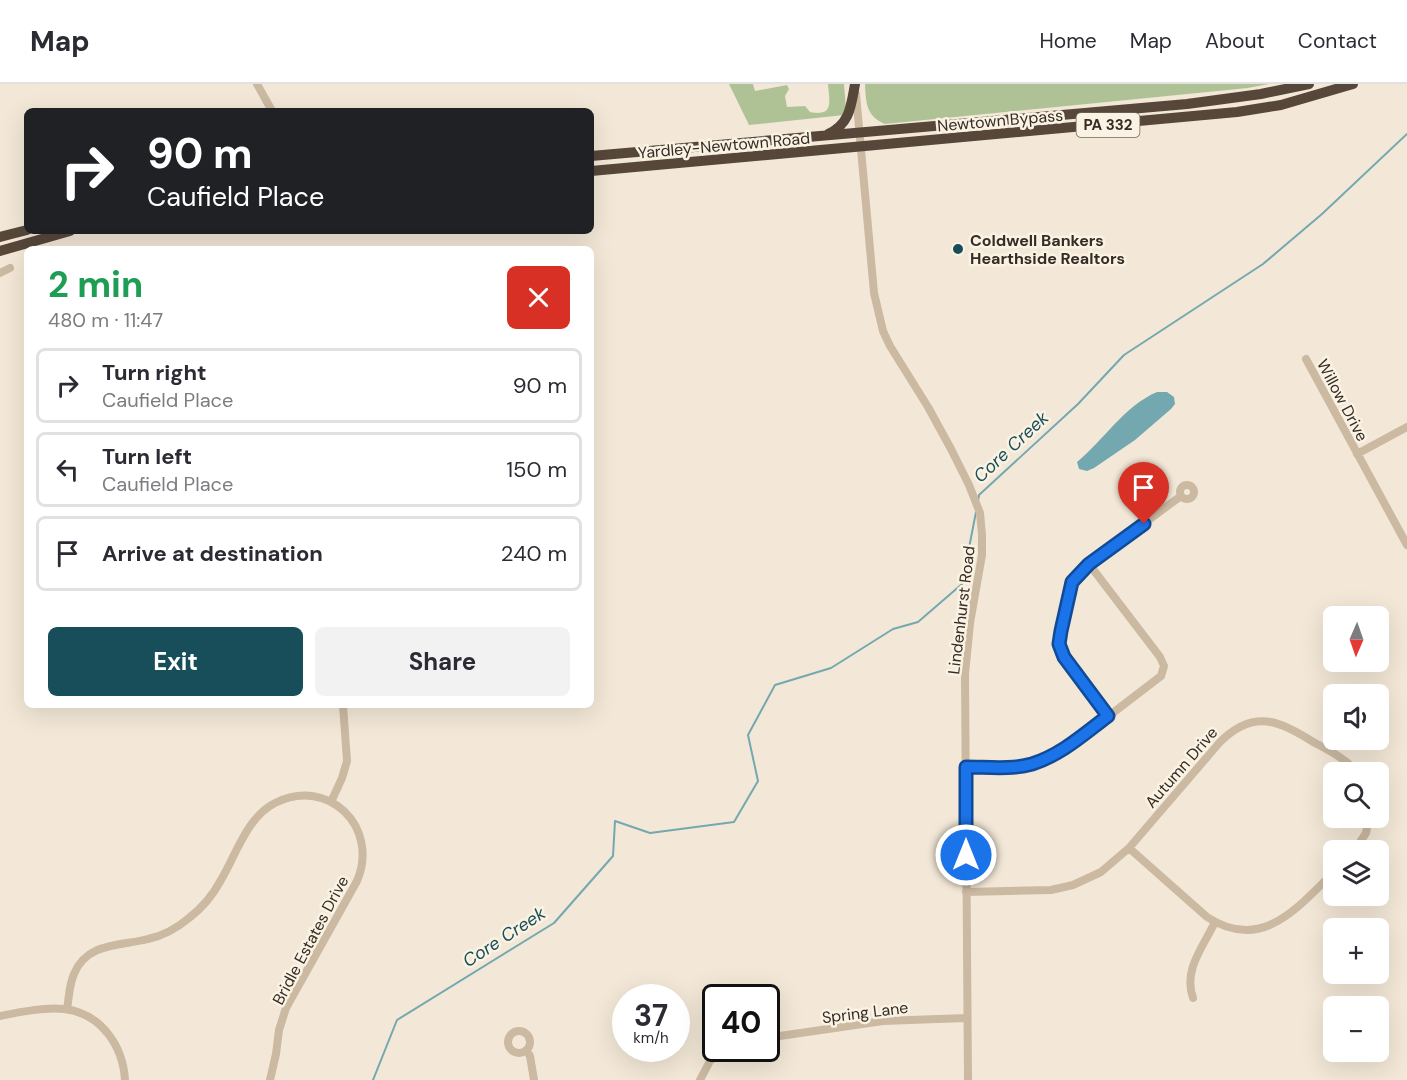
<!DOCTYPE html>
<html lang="en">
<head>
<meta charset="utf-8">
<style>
  :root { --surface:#fff; --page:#f2f2f3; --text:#2b2b33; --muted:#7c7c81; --line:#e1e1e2; --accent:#184e59 }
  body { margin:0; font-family:"DM Sans",sans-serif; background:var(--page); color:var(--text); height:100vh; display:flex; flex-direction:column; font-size:22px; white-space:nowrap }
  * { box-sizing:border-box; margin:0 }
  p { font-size:20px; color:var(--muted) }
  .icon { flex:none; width:33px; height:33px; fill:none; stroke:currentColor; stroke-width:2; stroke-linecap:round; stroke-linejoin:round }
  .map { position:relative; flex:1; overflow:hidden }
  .sheet { position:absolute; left:24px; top:162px; width:570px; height:462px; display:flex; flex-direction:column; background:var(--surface); border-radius:9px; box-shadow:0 6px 24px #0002 }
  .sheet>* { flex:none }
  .guide { position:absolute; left:24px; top:24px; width:570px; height:126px; border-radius:9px; box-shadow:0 6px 24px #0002; background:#202124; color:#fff; overflow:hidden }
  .needle { width:39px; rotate:182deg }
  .buttons { position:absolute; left:1323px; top:522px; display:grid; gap:12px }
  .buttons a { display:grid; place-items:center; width:66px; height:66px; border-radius:9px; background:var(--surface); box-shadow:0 6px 24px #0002; font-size:30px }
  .speed { position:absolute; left:612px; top:900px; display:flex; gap:12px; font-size:30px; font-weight:700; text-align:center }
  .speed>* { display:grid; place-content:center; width:78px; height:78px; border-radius:50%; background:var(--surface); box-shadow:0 6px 24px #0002; line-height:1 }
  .speed small { font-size:15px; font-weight:400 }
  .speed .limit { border:3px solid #111; border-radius:9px; background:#fff; color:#111 }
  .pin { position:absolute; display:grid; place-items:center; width:51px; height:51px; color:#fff; margin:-62px -26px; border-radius:50% 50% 50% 0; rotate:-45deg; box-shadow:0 0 6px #0007 }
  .pin .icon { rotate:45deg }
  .me { position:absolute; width:66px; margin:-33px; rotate:0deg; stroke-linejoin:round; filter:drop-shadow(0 0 4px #0008) }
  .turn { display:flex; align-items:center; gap:21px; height:126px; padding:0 24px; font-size:27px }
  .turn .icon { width:78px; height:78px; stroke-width:2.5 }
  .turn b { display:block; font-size:42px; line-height:51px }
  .round { display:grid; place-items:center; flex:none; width:63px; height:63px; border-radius:9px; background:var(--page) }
  .head { display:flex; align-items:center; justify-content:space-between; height:102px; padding:0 24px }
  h1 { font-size:36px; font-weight:700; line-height:45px; color:#1e9e55 }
  .cta { display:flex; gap:12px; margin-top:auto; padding:12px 24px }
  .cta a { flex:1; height:69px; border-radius:9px; background:var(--accent); color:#fff; font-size:24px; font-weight:700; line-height:69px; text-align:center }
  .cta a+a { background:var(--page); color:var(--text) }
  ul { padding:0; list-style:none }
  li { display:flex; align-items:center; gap:18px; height:75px; margin:0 12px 9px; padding:0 12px; border:3px solid var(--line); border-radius:9px }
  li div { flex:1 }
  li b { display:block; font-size:22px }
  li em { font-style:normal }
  header { display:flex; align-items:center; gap:36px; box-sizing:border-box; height:84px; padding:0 30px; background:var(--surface); border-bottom:2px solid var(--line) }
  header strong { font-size:28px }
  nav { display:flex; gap:33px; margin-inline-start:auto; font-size:21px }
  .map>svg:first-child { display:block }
  .green { fill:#afc296 }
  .water { fill:#74a8b1 }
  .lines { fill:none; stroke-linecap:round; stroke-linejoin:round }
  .stream { stroke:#74a8b1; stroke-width:2 }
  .minor { stroke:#cbb9a2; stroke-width:8 }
  .highway { stroke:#57473b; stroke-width:10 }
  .route-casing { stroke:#114b97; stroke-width:15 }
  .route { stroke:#1a73e8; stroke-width:10 }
  .poi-dot { fill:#184e59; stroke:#faf2e3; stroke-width:2 }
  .labels { text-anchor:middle; stroke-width:5; stroke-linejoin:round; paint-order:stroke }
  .shield { fill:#faf2e3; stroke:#70675e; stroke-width:1.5 }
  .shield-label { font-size:15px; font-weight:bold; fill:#352c25 }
  .street-label { font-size:16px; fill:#352c25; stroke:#faf2e3 }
  .poi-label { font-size:16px; font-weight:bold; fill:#352c25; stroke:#faf2e3; text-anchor:start }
  .water-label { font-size:18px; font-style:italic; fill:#184e59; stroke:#faf2e3 }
</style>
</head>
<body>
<header>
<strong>Map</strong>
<nav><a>Home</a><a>Map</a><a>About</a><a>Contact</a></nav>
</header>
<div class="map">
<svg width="1407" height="996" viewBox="0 0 1407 996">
  <rect width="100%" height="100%" fill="#f3e8d7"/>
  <path class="green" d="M729 0H753L755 7 787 1 789 5 785 12 787 23 805 22 810 28C835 33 829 17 828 0H844L846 25 844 31 749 41Z
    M865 0H1269L1248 4 885 40C866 32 866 19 865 0Z"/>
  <path class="water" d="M1157 308H1167L1174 313 1175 320 1171 325 1135 356 1094 384 1087 387 1079 385 1077 378C1104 356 1124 322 1157 308Z"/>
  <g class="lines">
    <path class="stream" d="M978 417 979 411 1078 320 1124 271 1263 180 1322 130 1407 50
      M373 996 397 936 554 839 613 772 615 737 650 749 734 738 758 697 748 651 775 601 831 584 893 545 918 538 962 500 976 428"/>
    <path class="minor" d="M257 0 272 27
      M856 10 874 209 883 247 890 262 928 323 951 365 969 401 980 429 982 451V471L970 539 965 590 968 996
      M0 189 10 184
      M1306 275 1407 461
      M1357 370 1407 343
      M1180 408a7 7 0 1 1 14 0a7 7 0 1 1-14 0Z
      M1108 632 1064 573 1060 560 1072 498 1089 480 1181 412
      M966 683C1008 683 1028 685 1067 664L1161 592 1164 582 1160 573 1089 480
      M331 718 342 694 347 677 343 621
      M1129 764 1207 833C1262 869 1298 823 1334 788
      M1355 766 1366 749 1369 734
      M966 808 1051 806 1073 801 1101 788 1129 764 1220 658C1254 624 1280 637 1315 659 1330 667 1346 675 1357 688
      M1193 914C1183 886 1203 863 1215 838
      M67 925C69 914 69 901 74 890 87 858 121 862 148 855 163 852 177 844 189 834 202 824 213 811 221 796 236 771 247 733 275 719 328 692 380 743 357 797L286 924 279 946 276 970 270 996
      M0 932C20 928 44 923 64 925 101 929 123 962 125 996
      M508 958a11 11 0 1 1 22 0a11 11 0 1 1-22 0Z
      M766 954 883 937 966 934
      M526 966 530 972 534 996
      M700 996 710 977 725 964"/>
    <path class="highway" d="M828 50C850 40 851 22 855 0
      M591 72 1187 20 1261 10 1309 0
      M591 87 1237 28 1281 21 1353 0
      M0 153 27 146
      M0 167 70 147"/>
  </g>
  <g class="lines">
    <g class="route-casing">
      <path id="route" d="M966 771V683C987 683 1011 686 1032 680 1061 671 1084 650 1108 632L1064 573 1059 560 1061 547 1072 498 1089 480 1144 440"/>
    </g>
    <use href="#route" class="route"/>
  </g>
  <circle class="poi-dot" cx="958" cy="165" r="6"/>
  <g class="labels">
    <rect class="shield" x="1076.5" y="29" width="63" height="24" rx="4.5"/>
    <g class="shield-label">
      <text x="1108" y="46">PA 332</text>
    </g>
    <g class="street-label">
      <text transform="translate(1000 36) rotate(-5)" y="6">Newtown Bypass</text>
      <text transform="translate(724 61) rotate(-5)" y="6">Yardley-Newtown Road</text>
      <text transform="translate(1343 316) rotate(62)" y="6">Willow Drive</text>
      <text transform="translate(961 526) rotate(-83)" y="6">Lindenhurst Road</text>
      <text transform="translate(1181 683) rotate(-49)" y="6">Autumn Drive</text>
      <text transform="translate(310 856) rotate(-62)" y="6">Bridle Estates Drive</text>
      <text transform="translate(865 928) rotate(-7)" y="6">Spring Lane</text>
    </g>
    <g class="poi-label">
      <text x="970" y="162">Coldwell Bankers<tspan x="970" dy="18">Hearthside Realtors</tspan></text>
    </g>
    <g class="water-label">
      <text transform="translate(1011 363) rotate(-43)" y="6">Core Creek</text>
      <text transform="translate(504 853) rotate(-33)" y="6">Core Creek</text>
    </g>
  </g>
</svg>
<div class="buttons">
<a><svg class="needle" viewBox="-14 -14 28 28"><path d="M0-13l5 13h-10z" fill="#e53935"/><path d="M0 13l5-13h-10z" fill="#7c7c81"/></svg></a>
<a><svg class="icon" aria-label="sound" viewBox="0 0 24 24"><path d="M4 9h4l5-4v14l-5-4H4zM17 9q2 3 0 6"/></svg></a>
<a><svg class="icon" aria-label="search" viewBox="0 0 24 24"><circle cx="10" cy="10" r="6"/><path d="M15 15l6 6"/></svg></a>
<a><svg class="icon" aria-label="layers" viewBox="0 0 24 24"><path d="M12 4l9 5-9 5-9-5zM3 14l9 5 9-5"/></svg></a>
<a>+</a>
<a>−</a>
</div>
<div class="speed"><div>37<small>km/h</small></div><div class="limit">40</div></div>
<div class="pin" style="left:1144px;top:440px;background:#d93025"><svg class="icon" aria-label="arrive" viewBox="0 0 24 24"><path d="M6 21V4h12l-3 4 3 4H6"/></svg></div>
<svg class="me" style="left:966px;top:771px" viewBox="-20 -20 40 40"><circle r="17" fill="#1a73e8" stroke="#fff" stroke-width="3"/><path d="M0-11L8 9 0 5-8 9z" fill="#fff"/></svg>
<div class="guide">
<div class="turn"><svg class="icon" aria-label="right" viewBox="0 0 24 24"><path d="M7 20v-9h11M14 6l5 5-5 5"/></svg><div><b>90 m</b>Caufield Place</div></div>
</div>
<section class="sheet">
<div class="head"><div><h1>2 min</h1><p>480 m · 11:47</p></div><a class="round" style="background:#d93025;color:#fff"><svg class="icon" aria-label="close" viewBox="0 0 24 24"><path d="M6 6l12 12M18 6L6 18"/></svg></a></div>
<ul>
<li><svg class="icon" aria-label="right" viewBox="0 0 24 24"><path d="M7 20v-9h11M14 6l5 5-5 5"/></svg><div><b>Turn right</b><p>Caufield Place</p></div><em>90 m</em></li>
<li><svg class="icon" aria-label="left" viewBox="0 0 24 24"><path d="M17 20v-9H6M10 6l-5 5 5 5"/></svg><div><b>Turn left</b><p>Caufield Place</p></div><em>150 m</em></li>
<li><svg class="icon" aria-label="arrive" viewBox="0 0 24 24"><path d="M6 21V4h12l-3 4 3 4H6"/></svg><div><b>Arrive at destination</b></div><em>240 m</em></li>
</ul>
<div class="cta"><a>Exit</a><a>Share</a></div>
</section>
</div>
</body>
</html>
